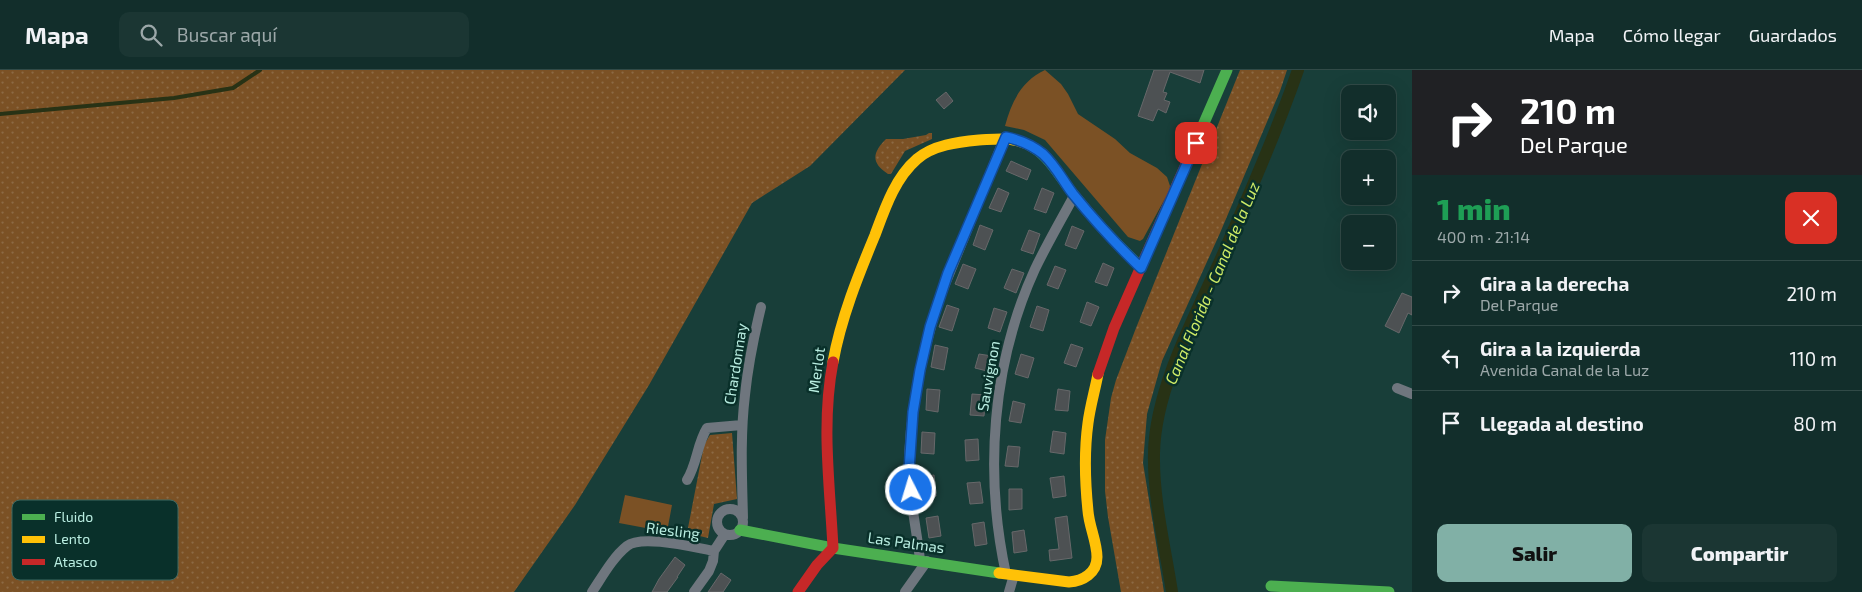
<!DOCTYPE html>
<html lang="es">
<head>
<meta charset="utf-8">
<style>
  :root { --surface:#122e2b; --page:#1b3633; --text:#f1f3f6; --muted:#9ca8a9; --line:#314a47; --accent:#81b0a6 }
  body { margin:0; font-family:"Exo 2",sans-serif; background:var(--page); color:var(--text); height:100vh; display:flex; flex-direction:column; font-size:19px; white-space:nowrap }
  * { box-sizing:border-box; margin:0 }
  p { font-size:16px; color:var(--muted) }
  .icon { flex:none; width:28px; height:28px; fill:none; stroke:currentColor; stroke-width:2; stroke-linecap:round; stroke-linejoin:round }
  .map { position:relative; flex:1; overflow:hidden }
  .drawer { display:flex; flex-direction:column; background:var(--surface); width:450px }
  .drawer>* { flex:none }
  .top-card { background:#202124; color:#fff; overflow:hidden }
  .fabs { position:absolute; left:1341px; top:15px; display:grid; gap:10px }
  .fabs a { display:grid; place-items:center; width:55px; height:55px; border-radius:10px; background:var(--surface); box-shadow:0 5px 20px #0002,0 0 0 1px var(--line); font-size:25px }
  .pin { position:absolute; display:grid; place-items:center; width:42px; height:42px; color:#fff; margin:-21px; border-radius:10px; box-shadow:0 2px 8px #0006 }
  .me { position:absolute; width:55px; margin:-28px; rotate:355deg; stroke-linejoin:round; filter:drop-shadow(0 0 4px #0008) }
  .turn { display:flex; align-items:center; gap:18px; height:105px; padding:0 25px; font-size:22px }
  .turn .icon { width:65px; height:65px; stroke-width:2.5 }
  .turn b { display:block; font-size:35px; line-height:42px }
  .round { display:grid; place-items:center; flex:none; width:52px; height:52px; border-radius:10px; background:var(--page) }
  .headline { display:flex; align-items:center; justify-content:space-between; height:85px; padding:0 25px }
  h1 { font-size:30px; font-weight:800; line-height:38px; color:#1e9e55 }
  .button { display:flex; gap:10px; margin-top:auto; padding:10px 25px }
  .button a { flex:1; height:58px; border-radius:10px; background:var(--accent); color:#111; font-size:20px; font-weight:800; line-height:58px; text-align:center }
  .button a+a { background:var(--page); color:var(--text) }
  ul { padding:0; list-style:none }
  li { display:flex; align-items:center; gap:15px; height:65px; padding:0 25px; border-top:1px solid var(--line) }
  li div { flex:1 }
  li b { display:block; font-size:19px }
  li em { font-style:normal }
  header { display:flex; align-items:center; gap:30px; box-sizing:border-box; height:70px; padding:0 25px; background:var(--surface); border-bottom:1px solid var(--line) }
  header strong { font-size:24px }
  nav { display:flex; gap:28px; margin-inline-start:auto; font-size:18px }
  .search { width:350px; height:45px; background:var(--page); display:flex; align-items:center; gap:12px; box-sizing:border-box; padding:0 18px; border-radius:10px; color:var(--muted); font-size:19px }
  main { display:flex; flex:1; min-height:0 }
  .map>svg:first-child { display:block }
  .grass { fill:url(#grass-dots) }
  .park { fill:#7b5125 }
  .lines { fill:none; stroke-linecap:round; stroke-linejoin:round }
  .stream { stroke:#283215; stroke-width:4 }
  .canal { stroke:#283215; stroke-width:12 }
  .building { fill:#4d5153; stroke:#67686a }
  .street { stroke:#6f767e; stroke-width:10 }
  .fast { stroke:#4caf50; stroke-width:11 }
  .slow { stroke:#ffc107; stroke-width:11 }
  .jam { stroke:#c62828; stroke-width:11 }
  .route-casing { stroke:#114b97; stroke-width:12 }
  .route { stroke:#1a73e8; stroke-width:9 }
  .labels { text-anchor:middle; stroke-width:5; stroke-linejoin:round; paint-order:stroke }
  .street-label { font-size:15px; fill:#b9ede1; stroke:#09302a }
  .water-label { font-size:16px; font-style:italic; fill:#ceeb66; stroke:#09302a }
  .key { fill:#09302a; stroke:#3e6961; stroke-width:1 }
  .key-label { font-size:14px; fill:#b9ede1 }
</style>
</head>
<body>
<header>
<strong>Mapa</strong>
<div class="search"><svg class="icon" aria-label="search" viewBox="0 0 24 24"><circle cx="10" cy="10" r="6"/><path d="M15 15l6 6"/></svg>Buscar aquí</div>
<nav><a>Mapa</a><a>Cómo llegar</a><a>Guardados</a></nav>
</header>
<main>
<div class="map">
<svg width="1412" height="522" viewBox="0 0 1412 522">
  <defs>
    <pattern id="grass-dots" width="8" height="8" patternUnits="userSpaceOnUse" patternTransform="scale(1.25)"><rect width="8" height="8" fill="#7b5125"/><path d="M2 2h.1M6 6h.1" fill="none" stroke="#8c6a44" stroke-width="1.8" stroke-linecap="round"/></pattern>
  </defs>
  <rect width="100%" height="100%" fill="#183e39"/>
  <path class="grass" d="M0 0H905L810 96 752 133 649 315 575 435 514 522H0Z
    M1240 0H1287L1280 21 1220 163 1162 291 1147 344 1143 393 1164 522H1121L1108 447 1105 421V370L1111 328 1116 310 1136 258Z
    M929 63H932V69L905 81 891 104H888C871 93 872 83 886 69H903L926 65Z
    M732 363 737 429 714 434 708 468 687 463 704 375 710 365Z"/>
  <path class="park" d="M1045 0 1061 14 1068 24 1078 44 1115 69 1130 83 1157 98 1167 107 1170 116 1169 121 1143 169 1140 171 1128 167 1045 70 1024 60 1005 56C1011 33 1021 11 1045 0Z
    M625 425 672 435 667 462 619 453Z"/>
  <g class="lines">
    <path class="stream" d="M0 44 174 28 233 18 260 0"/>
    <path class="canal" d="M1172 522C1165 476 1153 430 1154 383 1155 321 1193 249 1219 193 1247 129 1275 66 1298 0"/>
  </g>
  <path class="building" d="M1154 0H1204L1200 13 1170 2 1163 22 1167 23 1164 30 1170 32 1166 43 1158 39 1153 51 1138 46Z
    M946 22 953 31 944 39 936 30Z
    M1011 91 1031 100 1027 110 1006 101Z
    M998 118 1009 123 1001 142 989 138Z
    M1042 118 1054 123 1046 143 1034 139Z
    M980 155 993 160 985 180 973 175Z
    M1072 156 1084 161 1076 179 1065 175Z
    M1029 160 1040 164 1033 184 1021 180Z
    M1103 193 1114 198 1107 216 1095 212Z
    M963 194 976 199 968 219 955 214Z
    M1055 196 1066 200 1058 219 1047 215Z
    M1012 199 1024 203 1016 223 1004 218Z
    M1402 223 1412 227V245L1408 243 1399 263 1385 256Z
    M1087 232 1099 237 1091 256 1080 252Z
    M947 235 959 239 952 261 939 257Z
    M1037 236 1049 240 1043 261 1030 257Z
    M994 238 1007 242 1000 262 988 258Z
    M1071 274 1083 278 1076 297 1064 293Z
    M935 275 948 278 944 300 931 297Z
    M979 284 992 286 987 301 975 298Z
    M1021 284 1034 288 1028 308 1015 304Z
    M927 319 940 320 938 342 926 340Z
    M1058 319 1070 321 1068 341 1055 340Z
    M972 324 986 325 984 346 970 345Z
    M1013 331 1025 334 1021 353 1009 351Z
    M1053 361 1066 363 1064 384 1050 382Z
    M922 362 935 363 934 384 921 383Z
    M978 369 979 390 966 391 965 370Z
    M1008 376 1020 377 1018 397 1005 396Z
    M934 405 936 426 923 428 920 407Z
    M1064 406 1066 426 1053 428 1050 408Z
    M980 412 983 433 970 434 967 413Z
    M1009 419H1022V439L1009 440Z
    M938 446 941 466 929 468 926 448Z
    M1067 446 1072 488 1050 491 1049 480 1059 479 1055 448Z
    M984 452 987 474 975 476 972 454Z
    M1024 460 1027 481 1014 483 1012 462Z
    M675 487 685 495 677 507H678L667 522H652L659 509Z
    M721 503 731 510 723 522H708Z"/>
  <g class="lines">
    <path class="street" d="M1397 318 1412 324
      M687 410C697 394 697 374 707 358L742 355
      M717 452a13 13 0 1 1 26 0a13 13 0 1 1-26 0Z
      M743 448C742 407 740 366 745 325 748 295 754 266 761 237
      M920 490C917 461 909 427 909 399 909 341 922 284 939 229L1005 67
      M1006 504C984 403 992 293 1035 199 1047 174 1061 150 1074 126
      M592 522C602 507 613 487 627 476 642 464 696 478 714 481
      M694 522 709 501 713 491 714 481 725 464
      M905 522 927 491
      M1009 522 1014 505"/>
    <path class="fast" d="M1034 78C1051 89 1061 109 1074 125 1095 151 1117 175 1141 197
      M1187 92 1227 0
      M740 460 833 478 999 503
      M1271 516 1389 522"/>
    <path class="slow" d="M833 292C841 248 858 206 875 165 885 138 895 108 917 89 933 75 958 72 979 70 999 69 1016 66 1034 78
      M999 503 1069 512C1083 511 1097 503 1097 487 1097 472 1089 456 1088 441 1085 412 1084 382 1088 353 1090 337 1095 320 1098 304"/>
    <path class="jam" d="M1098 304 1114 258 1187 92
      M798 522 817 495 833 478C830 416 821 354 833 292"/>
  </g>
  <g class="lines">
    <g class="route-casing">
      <path id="route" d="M911 420 909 400 913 342 920 300 930 257 948 203 1006 67C1020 70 1032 75 1043 84 1056 96 1063 111 1073 124 1094 150 1117 175 1141 198L1196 73"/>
    </g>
    <use href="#route" class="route"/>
  </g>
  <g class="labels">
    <g class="street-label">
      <text transform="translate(736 294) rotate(-81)" y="5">Chardonnay</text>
      <text transform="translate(817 300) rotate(-82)" y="5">Merlot</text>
      <text transform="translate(989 306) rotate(-80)" y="5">Sauvignon</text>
      <text transform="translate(673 461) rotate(7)" y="5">Riesling</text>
      <text transform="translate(906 473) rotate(8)" y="5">Las Palmas</text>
    </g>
    <g class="water-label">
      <text transform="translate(1212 213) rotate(-67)" y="6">Canal Florida - Canal de la Luz</text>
    </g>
  </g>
  <rect x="12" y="430" width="166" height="80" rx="8" class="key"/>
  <rect x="22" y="444" width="23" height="6" fill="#4caf50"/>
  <rect x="22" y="466" width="23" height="7" fill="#ffc107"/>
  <rect x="22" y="489" width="23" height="6" fill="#c62828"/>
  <g class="key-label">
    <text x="54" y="452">Fluido</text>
    <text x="54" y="474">Lento</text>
    <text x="54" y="497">Atasco</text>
  </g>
</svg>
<div class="fabs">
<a><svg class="icon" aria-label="sound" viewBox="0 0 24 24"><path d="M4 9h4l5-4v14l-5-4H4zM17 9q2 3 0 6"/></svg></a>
<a>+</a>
<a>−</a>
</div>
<div class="pin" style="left:1196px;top:73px;background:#d93025"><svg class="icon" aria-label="arrive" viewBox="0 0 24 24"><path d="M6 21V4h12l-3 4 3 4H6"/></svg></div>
<svg class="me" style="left:911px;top:420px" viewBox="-20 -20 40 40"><circle r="17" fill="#1a73e8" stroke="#fff" stroke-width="3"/><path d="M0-11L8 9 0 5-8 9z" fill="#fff"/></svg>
</div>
<section class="drawer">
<div class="top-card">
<div class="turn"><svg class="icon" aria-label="right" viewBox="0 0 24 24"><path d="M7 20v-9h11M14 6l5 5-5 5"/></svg><div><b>210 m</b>Del Parque</div></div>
</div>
<div class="headline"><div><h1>1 min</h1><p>400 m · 21:14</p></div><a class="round" style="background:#d93025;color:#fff"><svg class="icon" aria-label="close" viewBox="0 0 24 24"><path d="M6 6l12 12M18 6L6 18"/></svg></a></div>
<ul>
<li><svg class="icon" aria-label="right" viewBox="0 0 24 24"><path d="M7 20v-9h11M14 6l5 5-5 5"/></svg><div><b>Gira a la derecha</b><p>Del Parque</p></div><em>210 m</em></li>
<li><svg class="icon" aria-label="left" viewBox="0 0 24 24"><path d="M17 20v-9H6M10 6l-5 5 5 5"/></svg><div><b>Gira a la izquierda</b><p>Avenida Canal de la Luz</p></div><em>110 m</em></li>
<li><svg class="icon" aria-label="arrive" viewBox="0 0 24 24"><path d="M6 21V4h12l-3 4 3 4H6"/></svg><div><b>Llegada al destino</b></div><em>80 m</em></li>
</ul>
<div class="button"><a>Salir</a><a>Compartir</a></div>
</section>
</main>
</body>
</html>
